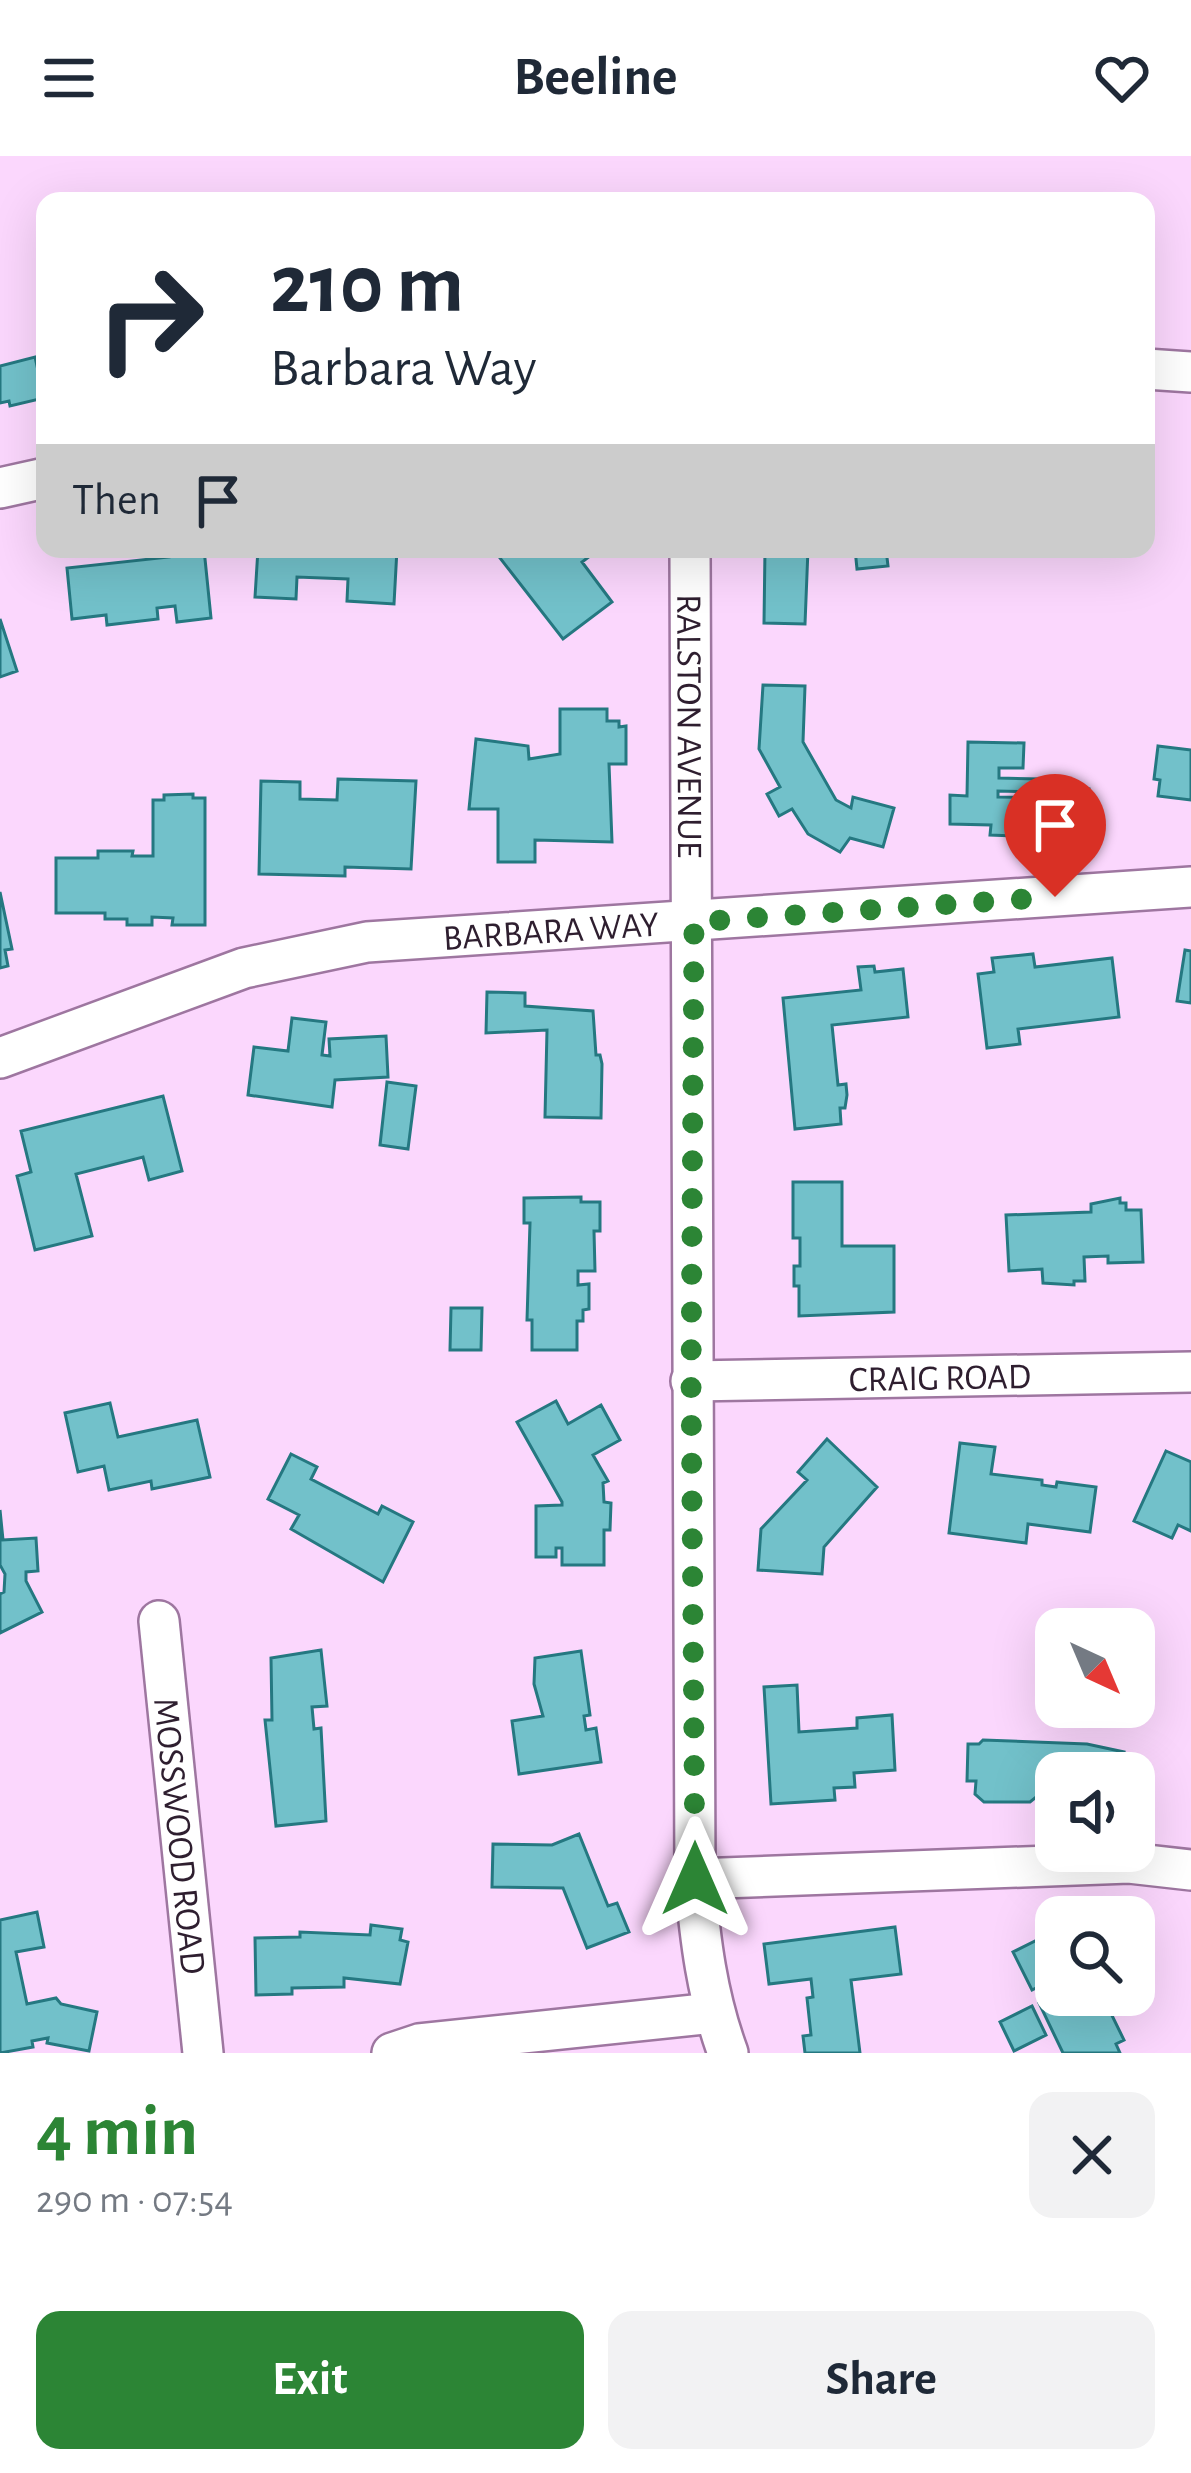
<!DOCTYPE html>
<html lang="en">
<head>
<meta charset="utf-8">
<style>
  :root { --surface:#fff; --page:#f2f2f3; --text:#1f2937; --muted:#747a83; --accent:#2c8535 }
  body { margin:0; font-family:"Alegreya Sans",sans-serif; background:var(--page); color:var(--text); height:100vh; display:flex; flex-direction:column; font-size:45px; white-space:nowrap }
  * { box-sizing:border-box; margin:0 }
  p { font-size:39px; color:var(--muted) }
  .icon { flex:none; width:66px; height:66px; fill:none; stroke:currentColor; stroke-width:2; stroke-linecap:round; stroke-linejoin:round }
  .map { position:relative; height:1897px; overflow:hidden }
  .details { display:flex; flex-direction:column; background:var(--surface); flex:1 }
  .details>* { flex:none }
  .top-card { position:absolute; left:36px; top:36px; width:1119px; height:366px; border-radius:24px; box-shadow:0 12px 48px #0002; background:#fff; color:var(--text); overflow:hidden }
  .needle { width:78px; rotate:136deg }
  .buttons { position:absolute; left:1035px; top:1452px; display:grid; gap:24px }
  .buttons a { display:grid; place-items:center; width:120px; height:120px; border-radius:24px; background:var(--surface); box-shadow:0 12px 48px #0002; font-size:60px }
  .pin { position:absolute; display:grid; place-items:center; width:102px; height:102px; color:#fff; margin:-123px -51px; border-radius:50% 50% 50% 0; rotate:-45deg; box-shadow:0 0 12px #0007 }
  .pin .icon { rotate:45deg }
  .me { position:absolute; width:132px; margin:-66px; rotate:0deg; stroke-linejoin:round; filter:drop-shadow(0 0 9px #0008) }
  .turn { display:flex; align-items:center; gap:42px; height:252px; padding:0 36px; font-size:54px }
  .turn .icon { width:156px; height:156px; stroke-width:2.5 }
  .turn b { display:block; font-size:84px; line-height:102px }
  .then { display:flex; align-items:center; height:114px; padding:0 36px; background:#0003; gap:24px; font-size:45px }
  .round { display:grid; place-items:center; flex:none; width:126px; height:126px; border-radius:24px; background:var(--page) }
  .head { display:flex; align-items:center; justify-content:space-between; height:204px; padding:0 36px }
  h1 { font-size:72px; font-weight:600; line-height:90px; color:var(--accent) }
  .button { display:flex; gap:24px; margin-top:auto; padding:24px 36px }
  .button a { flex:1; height:138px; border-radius:24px; background:var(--accent); color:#fff; font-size:48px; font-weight:600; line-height:138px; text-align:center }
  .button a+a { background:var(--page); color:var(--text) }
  header { display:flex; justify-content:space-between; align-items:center; height:156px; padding:0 36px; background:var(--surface); font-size:54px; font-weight:600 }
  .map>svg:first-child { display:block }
  .building { fill:#72c1ca; stroke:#257881; stroke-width:3 }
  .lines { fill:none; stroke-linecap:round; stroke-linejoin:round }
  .minor-casing { stroke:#9e76a0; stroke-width:44 }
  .minor { stroke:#fff; stroke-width:39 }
  .route { stroke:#2c8535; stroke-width:21; stroke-dasharray:0 37.8 }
  .labels { text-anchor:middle; stroke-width:9; stroke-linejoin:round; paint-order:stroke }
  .street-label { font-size:36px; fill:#2e1e2f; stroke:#feecfe }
</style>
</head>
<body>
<header><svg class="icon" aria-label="menu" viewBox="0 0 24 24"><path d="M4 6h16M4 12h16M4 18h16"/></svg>Beeline<svg class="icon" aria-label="heart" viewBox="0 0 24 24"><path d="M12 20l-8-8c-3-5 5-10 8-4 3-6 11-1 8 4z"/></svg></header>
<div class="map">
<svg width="1191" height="1897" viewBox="0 0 1191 1897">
  <rect width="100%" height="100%" fill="#fbd7fd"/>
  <path class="building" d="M35 201 44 242 10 250 9 245 0 247V210Z
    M168 393H204L211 462 177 466 175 450 157 452 158 463 107 469 106 459 72 463 67 412 169 401Z
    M258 393H397L394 448 347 445 348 423 297 421 296 443 255 441Z
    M493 393H584L590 400 582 406 612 446 563 483Z
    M765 393H808L805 468 764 467Z
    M855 393H886L888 410 857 413Z
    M0 463 17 515 0 521Z
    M763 529 805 530 803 586 836 644 851 652 853 641 894 652 883 691 850 682 840 696 808 678 792 653 779 660 767 638 780 631 759 593Z
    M560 553H607V565H619V571L626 570V608H609L612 686 535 684V706H498V653H469L476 583 528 590 529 603 560 598Z
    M968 586 1024 587 1023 612H999V622L1039 623 1038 636 998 635V641L1052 642V631L1089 633 1088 672 1014 667V680L990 679 991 669 950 668V639L967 640Z
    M1158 590 1191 594V644L1158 640 1160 624 1154 623Z
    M338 623 416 625 411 713 345 711V720L259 718 261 625 300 626V643L337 644Z
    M193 638V642H205V769H172L173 762 152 761V769H127V763H105V757H56V702H98V695H133L132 700H153V644H164V639Z
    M0 736 12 793 5 794 8 810 0 812Z
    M1185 794 1191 795V847L1177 845Z
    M1033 798 1035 811 1112 802 1119 861 1018 873 1020 888 987 892 978 818 994 816 992 802Z
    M874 810 875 816 903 813 908 861 832 869 838 929 846 928 847 939 845 952H840L841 968 795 973 783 842 861 834 858 811Z
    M487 836 525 837V850L593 855 596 899H600L602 908 601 962 545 961 547 874 486 877Z
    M292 862 326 866 322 899 330 900 329 883 386 880 388 921 335 924 332 951 248 939 254 891 288 895Z
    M387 926 416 930 408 993 380 989Z
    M163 940 182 1015 149 1024 143 1001 76 1018 92 1080 35 1094 17 1020 31 1016 21 975Z
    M793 1026H842V1090H894V1156L799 1160V1130H794V1110H800V1082H793Z
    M581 1041V1046H600V1075H594L595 1115H578V1129L589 1128V1153L583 1154V1165H577V1194H532V1164H527L530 1067H524V1042Z
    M1120 1042V1047H1126V1054H1141L1143 1106 1108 1107V1100L1084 1101 1085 1125H1074V1129L1043 1127 1042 1113 1009 1115 1006 1059 1091 1056V1048Z
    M451 1152H482L481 1194H450Z
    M556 1245 568 1268 601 1249 620 1284 593 1299 608 1325 603 1327 604 1346 611 1347 610 1374H604V1409H562V1392H556V1401H536V1350L562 1349V1346L517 1266Z
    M110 1247 118 1281 197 1264 210 1321 152 1333 151 1325 109 1334 104 1310 78 1316 65 1257Z
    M827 1283 877 1331 824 1391 822 1418 758 1414 761 1373 807 1324 798 1316Z
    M960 1287 995 1291 991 1318 1042 1324V1329L1056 1331 1057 1326 1096 1331 1090 1376 1028 1368 1026 1387 949 1377Z
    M1166 1295 1191 1306V1375L1178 1369 1172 1382 1134 1365Z
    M291 1298 317 1311 311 1323 378 1358 382 1350 413 1366 383 1426 291 1373 299 1359 268 1343Z
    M0 1354 3 1384 36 1382 38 1415 26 1416V1425L42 1456 0 1477V1438L4 1436 5 1418 0 1409Z
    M321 1494 327 1550 312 1551 314 1573 321 1572 326 1665 276 1670 265 1564H272L271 1502Z
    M581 1495 590 1559 584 1560 586 1574 596 1572 601 1606 519 1618 512 1565 543 1560 534 1528 535 1502Z
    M797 1529 799 1576 857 1572V1562L892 1559 895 1614 854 1617 855 1631 834 1632 835 1644 771 1648 764 1531Z
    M983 1584 1087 1588 1124 1596 1119 1617H1056V1628H1045V1634L1030 1646H984L975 1638 976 1625H967L968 1588H979Z
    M579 1678 608 1750 617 1747 629 1776 587 1792 563 1732 492 1731 493 1688 552 1689Z
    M37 1756 44 1791 16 1796 27 1848 56 1842 61 1848 97 1856 89 1895 47 1887 48 1882 32 1885 33 1891 0 1897V1764Z
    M371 1769 402 1773 400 1784 408 1786 400 1828 344 1822V1831L292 1832V1838L256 1839 255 1782 300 1781V1776L370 1779Z
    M895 1771 901 1818 851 1824 860 1897H805L803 1880 811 1879 807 1842 813 1841 811 1823 769 1828 764 1788Z
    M1053 1776 1056 1839H1102L1124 1884 1116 1888 1120 1897H1063L1039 1847 1051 1841 1044 1828 1032 1834 1013 1796Z
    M1032 1850 1046 1879 1014 1895 1000 1866Z"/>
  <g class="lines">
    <g class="minor-casing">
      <g id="minor">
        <path d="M1146 213 1191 216"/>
        <path d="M0 332 45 322"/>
        <path id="s1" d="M690 393 695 1723C700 1784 707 1840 728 1897"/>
        <path id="s2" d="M0 902 244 812 367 786 1191 731"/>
        <path id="s3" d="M691 1225 1191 1216"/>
        <path id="s4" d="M159 1465 203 1897"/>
        <path d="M695 1723 1129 1707 1191 1714"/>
        <path d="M392 1897 419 1888 713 1857"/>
      </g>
    </g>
    <use href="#minor" class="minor"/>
  </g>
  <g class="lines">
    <path class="route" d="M695 1723 691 1225 694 766 1055 741"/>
  </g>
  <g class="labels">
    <g class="street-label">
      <text dy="13" stroke="none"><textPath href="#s1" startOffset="177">RALSTON AVENUE</textPath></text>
      <text dy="13" stroke="none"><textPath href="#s2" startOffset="570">BARBARA WAY</textPath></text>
      <text dy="13" stroke="none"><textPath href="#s3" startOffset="249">CRAIG ROAD</textPath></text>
      <text dy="13" stroke="none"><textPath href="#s4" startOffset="216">MOSSWOOD ROAD</textPath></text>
    </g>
  </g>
</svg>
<div class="buttons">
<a><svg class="needle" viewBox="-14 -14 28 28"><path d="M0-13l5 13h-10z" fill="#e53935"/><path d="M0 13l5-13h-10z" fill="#747a83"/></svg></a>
<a><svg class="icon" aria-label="sound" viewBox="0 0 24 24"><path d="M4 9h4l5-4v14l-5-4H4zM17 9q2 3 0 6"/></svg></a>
<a><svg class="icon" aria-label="search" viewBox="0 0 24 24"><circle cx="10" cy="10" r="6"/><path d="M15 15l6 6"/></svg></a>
</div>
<div class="pin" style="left:1055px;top:741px;background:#d93025"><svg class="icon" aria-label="arrive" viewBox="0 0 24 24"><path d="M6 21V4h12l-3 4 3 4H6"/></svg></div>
<svg class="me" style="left:695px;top:1723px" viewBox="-20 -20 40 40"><path d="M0-17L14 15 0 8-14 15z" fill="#2c8535" stroke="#fff" stroke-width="4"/></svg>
<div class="top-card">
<div class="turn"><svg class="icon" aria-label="right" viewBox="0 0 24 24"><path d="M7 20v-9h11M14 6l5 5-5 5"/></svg><div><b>210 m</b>Barbara Way</div></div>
<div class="then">Then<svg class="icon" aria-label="arrive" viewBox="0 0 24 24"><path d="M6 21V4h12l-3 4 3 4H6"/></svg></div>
</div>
</div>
<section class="details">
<div class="head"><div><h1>4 min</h1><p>290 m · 07:54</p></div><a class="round"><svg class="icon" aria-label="close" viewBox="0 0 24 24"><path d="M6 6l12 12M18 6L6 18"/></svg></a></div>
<div class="button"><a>Exit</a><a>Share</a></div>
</section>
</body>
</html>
